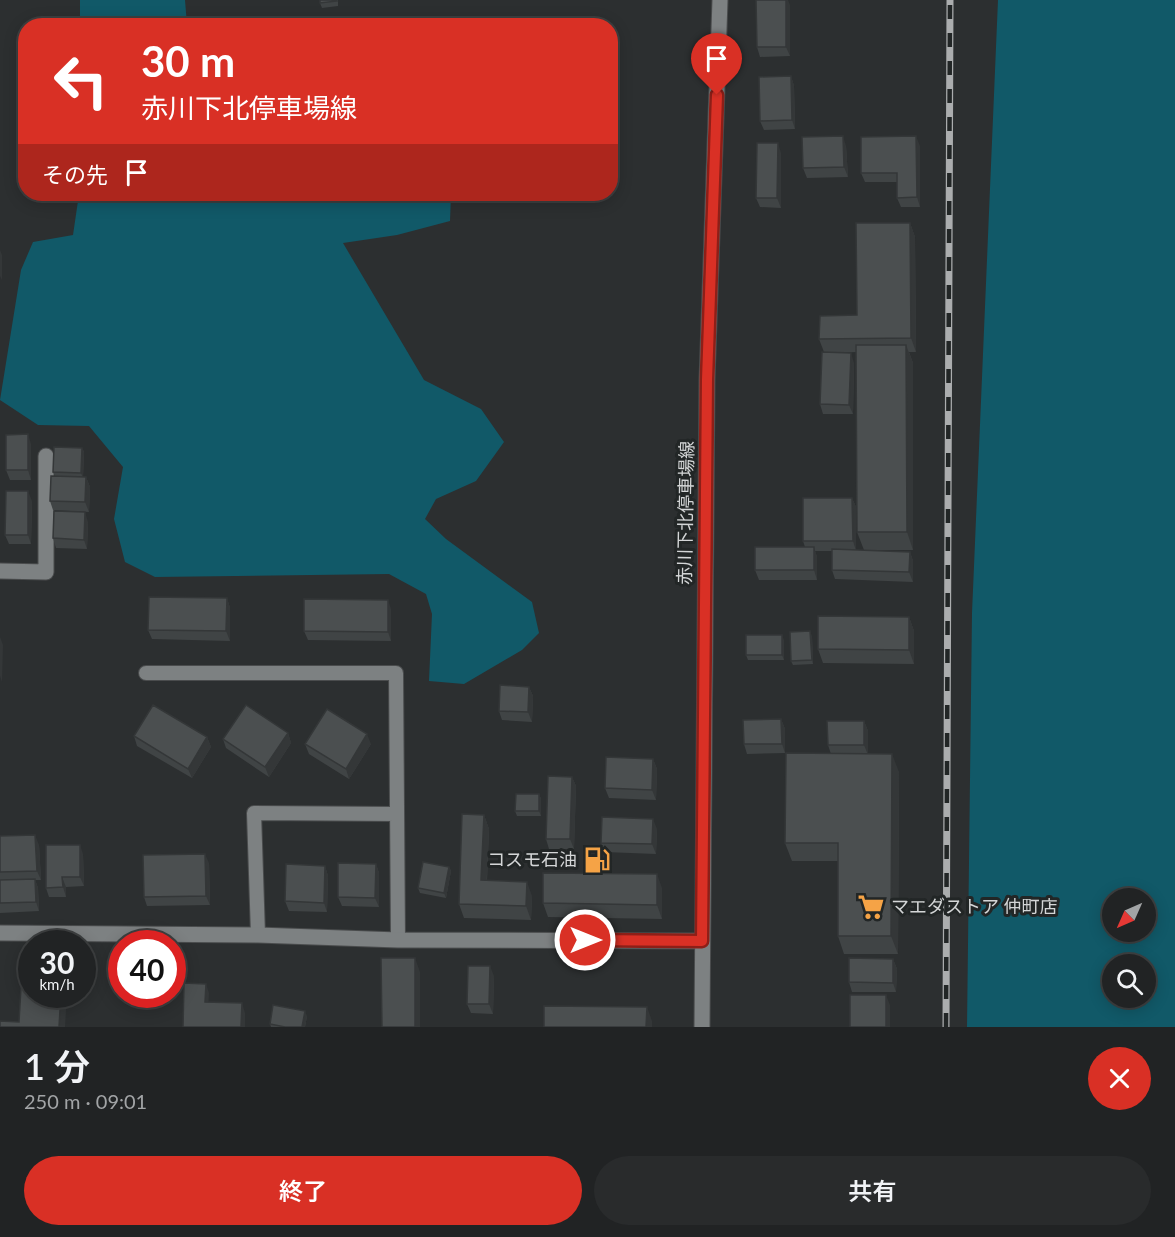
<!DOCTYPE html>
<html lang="ja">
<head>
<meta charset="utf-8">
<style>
  :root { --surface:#212324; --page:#292b2c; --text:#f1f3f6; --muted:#a2a4a6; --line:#3e4041; --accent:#d93025 }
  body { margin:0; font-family:Lato,"Noto Sans JP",sans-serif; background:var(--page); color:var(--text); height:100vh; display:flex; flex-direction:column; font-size:22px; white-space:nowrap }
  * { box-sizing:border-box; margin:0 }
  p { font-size:20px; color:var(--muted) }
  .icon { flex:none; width:33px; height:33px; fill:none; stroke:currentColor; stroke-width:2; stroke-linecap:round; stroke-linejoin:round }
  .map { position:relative; height:1027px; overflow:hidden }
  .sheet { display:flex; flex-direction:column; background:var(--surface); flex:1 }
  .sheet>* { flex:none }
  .guide { position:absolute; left:18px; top:18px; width:600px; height:183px; border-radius:24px; box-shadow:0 3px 15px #0003,0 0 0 2px var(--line); background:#d93025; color:#fff; overflow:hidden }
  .needle { width:39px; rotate:225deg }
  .tools { position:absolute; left:1102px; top:888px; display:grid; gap:12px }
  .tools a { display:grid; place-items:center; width:54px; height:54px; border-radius:50%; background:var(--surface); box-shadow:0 3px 15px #0003,0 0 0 2px var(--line); font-size:30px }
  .speed { position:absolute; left:18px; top:930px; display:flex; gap:12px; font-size:30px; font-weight:700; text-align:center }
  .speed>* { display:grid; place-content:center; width:78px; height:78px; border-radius:50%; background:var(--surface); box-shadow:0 3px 15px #0003,0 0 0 2px var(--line); line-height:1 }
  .speed small { font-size:15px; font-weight:400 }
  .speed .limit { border:9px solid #d22; background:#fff; color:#111 }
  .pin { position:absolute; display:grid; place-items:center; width:51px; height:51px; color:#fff; margin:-62px -26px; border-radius:50% 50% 50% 0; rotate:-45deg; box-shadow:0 0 6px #0007 }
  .pin .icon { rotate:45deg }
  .me { position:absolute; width:66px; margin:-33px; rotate:90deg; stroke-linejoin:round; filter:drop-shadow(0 0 4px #0008) }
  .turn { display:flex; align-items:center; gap:21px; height:126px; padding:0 24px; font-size:27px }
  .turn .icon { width:78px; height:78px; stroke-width:2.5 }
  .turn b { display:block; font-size:42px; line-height:51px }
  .then { display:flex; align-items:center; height:57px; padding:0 24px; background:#0003; gap:12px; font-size:22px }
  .round { display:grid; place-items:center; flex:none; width:63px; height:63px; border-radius:32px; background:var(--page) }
  .head { display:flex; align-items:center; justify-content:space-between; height:102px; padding:0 24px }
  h1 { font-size:36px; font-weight:600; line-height:45px }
  .primary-button { display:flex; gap:12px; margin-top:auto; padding:12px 24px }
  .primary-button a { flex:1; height:69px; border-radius:36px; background:var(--accent); color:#fff; font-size:24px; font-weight:600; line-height:69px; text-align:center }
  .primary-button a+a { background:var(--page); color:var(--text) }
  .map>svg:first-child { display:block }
  .green { fill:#115968; fill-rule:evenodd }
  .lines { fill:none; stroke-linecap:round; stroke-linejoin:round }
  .lane-casing { stroke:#4a4c4d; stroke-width:16 }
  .street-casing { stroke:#4a4c4d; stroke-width:17 }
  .secondary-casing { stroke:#4a4c4d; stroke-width:17 }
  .lane { stroke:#7d8182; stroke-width:14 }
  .street { stroke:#7d8182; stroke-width:15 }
  .secondary { stroke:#7d8182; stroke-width:15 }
  .rail-casing { stroke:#abadae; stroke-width:7 }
  .rail { stroke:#222626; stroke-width:4.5; stroke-dasharray:14; stroke-linecap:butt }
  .wall { fill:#404445 }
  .shaded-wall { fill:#343738 }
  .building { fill:#4b4f50; stroke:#343738; stroke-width:1.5 }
  .route-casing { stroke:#8d1f18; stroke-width:15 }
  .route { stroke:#d93025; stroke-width:10 }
  .labels { text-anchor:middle; stroke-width:6; stroke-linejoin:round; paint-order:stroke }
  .street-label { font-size:18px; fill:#d4d6d7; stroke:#222626 }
  .poi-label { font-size:18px; fill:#d4d6d7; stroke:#222626; text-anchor:end }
</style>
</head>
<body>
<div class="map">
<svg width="1175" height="1027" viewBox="0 0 1175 1027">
  <rect width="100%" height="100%" fill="#2c2f30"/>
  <path class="green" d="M80 0H185L187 25H80Z
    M998 0H1175V1027H967L972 613ZM1113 898H1146V932H1113ZM1113 964H1146V998H1113Z
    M79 194H451L450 221 397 235 343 243 424 380 481 409 504 442 476 481 436 499 425 519 446 539 532 602 539 633 522 650 464 684 429 681 432 614 426 594 389 574 155 577 125 562 114 519 123 467 89 426 38 425 0 400 21 270 33 242 73 235Z"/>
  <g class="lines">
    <g class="lane-casing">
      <path id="lane" d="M146 673H396L398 940
        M258 935 254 813 397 814"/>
    </g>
    <g class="street-casing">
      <path id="street" d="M0 571 46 572V456"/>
    </g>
    <g class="secondary-casing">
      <path id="secondary" d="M0 933 258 935 398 940 702 941
        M702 1027 707 380 720 0"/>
    </g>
    <use href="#lane" class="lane"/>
    <use href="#street" class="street"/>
    <use href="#secondary" class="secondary"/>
    <g class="rail-casing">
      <path id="rail" d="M946 1027 950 0"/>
    </g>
    <use href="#rail" class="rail"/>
  </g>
  <path class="wall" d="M338 0V6L322 8 320 3Z
    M790 5V56L760 57 757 47Z
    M791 76 794 86 795 129 764 130 760 121Z
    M846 146 848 177 807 178 803 168Z
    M920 146V207H901L897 198V182H865L861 173Z
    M781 153V208L760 207 756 198Z
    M910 223 915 237 916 352H909L913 363V550H864L857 532 856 352 832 353 854 363 853 414H823L820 404 824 352 819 339 857 315Z
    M31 444V480H10L6 470Z
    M82 448 84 452 83 477H86L90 487 89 512 53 510 50 501 55 476 53 472Z
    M852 498 856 507V550L910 552 913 561V582L835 579 832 570V551H815L817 557V580H759L755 570 805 547 803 541Z
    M32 501 31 544H9L5 535Z
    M88 522 87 549 56 548 53 538Z
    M227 598 230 608V641L152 639 148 630Z
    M391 609V641L308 640 304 631Z
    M909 617 914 631V664L823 663 818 649Z
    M812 636 813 664 793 665 791 661Z
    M784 640V660H748L746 655Z
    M529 687 533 696 532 722 502 720 499 711Z
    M781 719 785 729V753L747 754 744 744Z
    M864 721 868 731V754L899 772 898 954H844L838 936V861H792L785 843 831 754 828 745Z
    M288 733 291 743 269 777 226 748 223 739Z
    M134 736 207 737 211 747 192 778 137 746Z
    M305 744H371L349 779 309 754Z
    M653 759 657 769 656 800 609 798 605 788Z
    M572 777 576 786 574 849H549L546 839Z
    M539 794 541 799V816H517L515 811Z
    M484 815 489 829 487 881 532 896 531 920 464 918 459 904Z
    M657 829 656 854 605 852 601 843Z
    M0 836 39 845 41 880H35L38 888 39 911 0 913Z
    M83 854 84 886 66 887V897H49L46 888Z
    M209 863 210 905 147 906 144 897Z
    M376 864 379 873V907L342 906 338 897Z
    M325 866 328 876 327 912 289 911 285 901Z
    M449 867 451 871 446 898 420 893 418 888Z
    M662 888V919L548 917 543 903Z
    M893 959 897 969 896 992H852L849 982Z
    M494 976 493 1014 471 1013 467 1004Z
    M307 1016 305 1027H271L270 1024Z"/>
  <path class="shaded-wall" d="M786 0H788L790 5V56L786 47Z
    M791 76 794 86 795 129 792 120Z
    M843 136 846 146 848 177 844 167Z
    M916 136 920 146V207L917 197Z
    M778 143 781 153V208L777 198Z
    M910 223 915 237 916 352 911 338Z
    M0 250 2 255V280L0 276Z
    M906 345 913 363V550L907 532Z
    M851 353 854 363 853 414 849 405Z
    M28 434 31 444V480L28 470Z
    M82 448 84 452 83 478 81 473Z
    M86 477 90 487 89 512 85 502Z
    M28 491 32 501 31 544 28 535Z
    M852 498 856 507V551L853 541Z
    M85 512 88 522 87 549 84 540Z
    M814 547 817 557V580L814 570Z
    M910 552 913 561V582L909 572Z
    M227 598 230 608V641L226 631Z
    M388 600 391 609V641L388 632Z
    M909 617 914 631V664L909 650Z
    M810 631 812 636 813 664 812 660Z
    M782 635 784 640V660L782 655Z
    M0 637 3 645 2 682 0 676Z
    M529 687 533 696 532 722 528 712Z
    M781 719 785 729V753L782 744Z
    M864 721 868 731V755L864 745Z
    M288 733 291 743 269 777 265 767Z
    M367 734 371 744 349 779 346 769Z
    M207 737 211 747 192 778 188 769Z
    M892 754 899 772 898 954 891 936Z
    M653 759 657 769 656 800 652 790Z
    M572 777 576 786 574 849 570 839Z
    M539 794 541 799V816L539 811Z
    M484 815 489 829 486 894 481 880Z
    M653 819 657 829 656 854 652 844Z
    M35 835 39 845 41 880 37 871Z
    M80 845 83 854 84 886 80 877Z
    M205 854 209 863 210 905 206 896Z
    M376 864 379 873V907L375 898Z
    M325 866 328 876 327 912 324 903Z
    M449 867 451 871 446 898 444 893Z
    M657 874 662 888V919L657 905Z
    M62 877 66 887V897L63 887Z
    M35 879 38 888 39 911 36 902Z
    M527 882 532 896 531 920 526 906Z
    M415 958 420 972V1027H415Z
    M893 959 897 969 896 992 893 983Z
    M490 966 494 976 493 1014 489 1004Z
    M206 984 209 993 208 1011 205 1002Z
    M61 994H67L65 1027H59Z
    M886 995 890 1005V1027H886Z
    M242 1003 245 1013V1027H241Z
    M647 1007 652 1021V1027H646Z
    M305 1011 307 1016 305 1027H302Z"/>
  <path class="building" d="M320 0H336L337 1 320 3Z
    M756 0H786V47H757Z
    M791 76 792 120 760 121 759 77Z
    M843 136 844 167 803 168 802 137Z
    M916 136 917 197 897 198V173H861V137Z
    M757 143H778L777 198H756Z
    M856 223H910L911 338 819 339 820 316 857 315Z
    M856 345H906L907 532H857Z
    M822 352 851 353 849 405 820 404Z
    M28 434V470H6V435Z
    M54 447 82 448 81 473 53 472Z
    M51 476 86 477 85 502 50 501Z
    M6 491H28V535H5Z
    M803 498H852L853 541H803Z
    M54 511 85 512 84 540 53 538Z
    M755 547H814V570H755Z
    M832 549 910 552 909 572 832 570Z
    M149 597 227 598 226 631 148 630Z
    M304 599 388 600V632L304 631Z
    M818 616 909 617V650L818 649Z
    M810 631 812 660 791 661 790 632Z
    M746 635H782V655H746Z
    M500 685 529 687 528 712 499 711Z
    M153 705 207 737 188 769 134 736Z
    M246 705 288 733 265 767 223 739Z
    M327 709 367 734 346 769 305 744Z
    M781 719 782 744H744L743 720Z
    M827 721H864V745H828Z
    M786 753 892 754 891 936H838V843H785Z
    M606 757 653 759 652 790 605 788Z
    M548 776 572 777 570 839H546Z
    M516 794H539V811H515Z
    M462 814 484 815 481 880 527 882 526 906 459 904Z
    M602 817 653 819 652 844 601 843Z
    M35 835 37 871 0 872V836Z
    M46 845H80V877H62L63 887 46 888Z
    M205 854 206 896 144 897 143 855Z
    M423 862 449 867 444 893 418 888Z
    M338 863 376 864 375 898 338 897Z
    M286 864 325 866 324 903 285 901Z
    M543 873 657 874V905L543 903Z
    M35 879 36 902 0 903V880Z
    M23 952 32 953V994H61L59 1027H0V1021L19 1022Z
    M381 958H415V1027H382Z
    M849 958 893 959V983L849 982Z
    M468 966H490L489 1004H467Z
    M184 983 206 984 205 1002 242 1003 241 1027H183Z
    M850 995H886V1027H850Z
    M273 1005 305 1011 302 1027H285L270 1024Z
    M544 1006 647 1007 646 1027H544Z"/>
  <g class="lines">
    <g class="route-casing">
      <path id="route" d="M585 940 702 941 707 380 717 95"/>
    </g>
    <use href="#route" class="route"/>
  </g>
  <defs>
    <g id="fuel-bare" transform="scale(2.07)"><path d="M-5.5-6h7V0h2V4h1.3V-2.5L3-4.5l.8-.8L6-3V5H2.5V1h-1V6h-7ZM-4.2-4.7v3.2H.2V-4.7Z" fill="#f5a346" stroke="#222626" stroke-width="2.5" paint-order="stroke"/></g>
    <g id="supermarket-bare" transform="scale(2.07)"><path d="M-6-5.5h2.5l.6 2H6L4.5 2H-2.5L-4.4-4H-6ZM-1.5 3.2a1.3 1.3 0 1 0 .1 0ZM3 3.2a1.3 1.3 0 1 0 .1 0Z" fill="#f5a346" stroke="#222626" stroke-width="2.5" paint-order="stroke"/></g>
  </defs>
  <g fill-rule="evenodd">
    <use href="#fuel-bare" x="597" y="860"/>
    <use href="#supermarket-bare" x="871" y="907"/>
  </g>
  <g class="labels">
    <g class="street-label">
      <text transform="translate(686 513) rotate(-89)" y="6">赤川下北停車場線</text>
    </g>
    <g class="poi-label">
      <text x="577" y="866">コスモ石油</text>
      <text x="891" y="913" text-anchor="start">マエダストア 仲町店</text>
    </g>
  </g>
</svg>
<div class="tools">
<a><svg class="needle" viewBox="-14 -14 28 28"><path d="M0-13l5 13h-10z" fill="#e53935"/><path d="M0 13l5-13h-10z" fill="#a2a4a6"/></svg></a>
<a><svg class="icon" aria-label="search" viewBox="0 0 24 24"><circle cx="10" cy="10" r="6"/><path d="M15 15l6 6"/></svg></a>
</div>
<div class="speed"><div>30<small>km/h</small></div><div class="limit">40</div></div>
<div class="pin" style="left:717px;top:95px;background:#d93025"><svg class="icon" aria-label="arrive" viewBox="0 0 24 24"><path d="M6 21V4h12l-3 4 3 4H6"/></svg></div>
<svg class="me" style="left:585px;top:940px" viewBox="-20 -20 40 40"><circle r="17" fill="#d93025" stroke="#fff" stroke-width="3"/><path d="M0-11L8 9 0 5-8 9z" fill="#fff"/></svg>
<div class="guide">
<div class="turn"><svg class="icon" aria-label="left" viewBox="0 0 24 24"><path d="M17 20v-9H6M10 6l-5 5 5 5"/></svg><div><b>30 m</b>赤川下北停車場線</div></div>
<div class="then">その先<svg class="icon" aria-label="arrive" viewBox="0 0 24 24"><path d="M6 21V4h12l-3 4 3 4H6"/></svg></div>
</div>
</div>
<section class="sheet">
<div class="head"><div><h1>1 分</h1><p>250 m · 09:01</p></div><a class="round" style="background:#d93025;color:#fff"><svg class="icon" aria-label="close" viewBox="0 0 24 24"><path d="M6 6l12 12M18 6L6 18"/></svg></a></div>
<div class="primary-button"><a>終了</a><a>共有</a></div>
</section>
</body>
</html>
